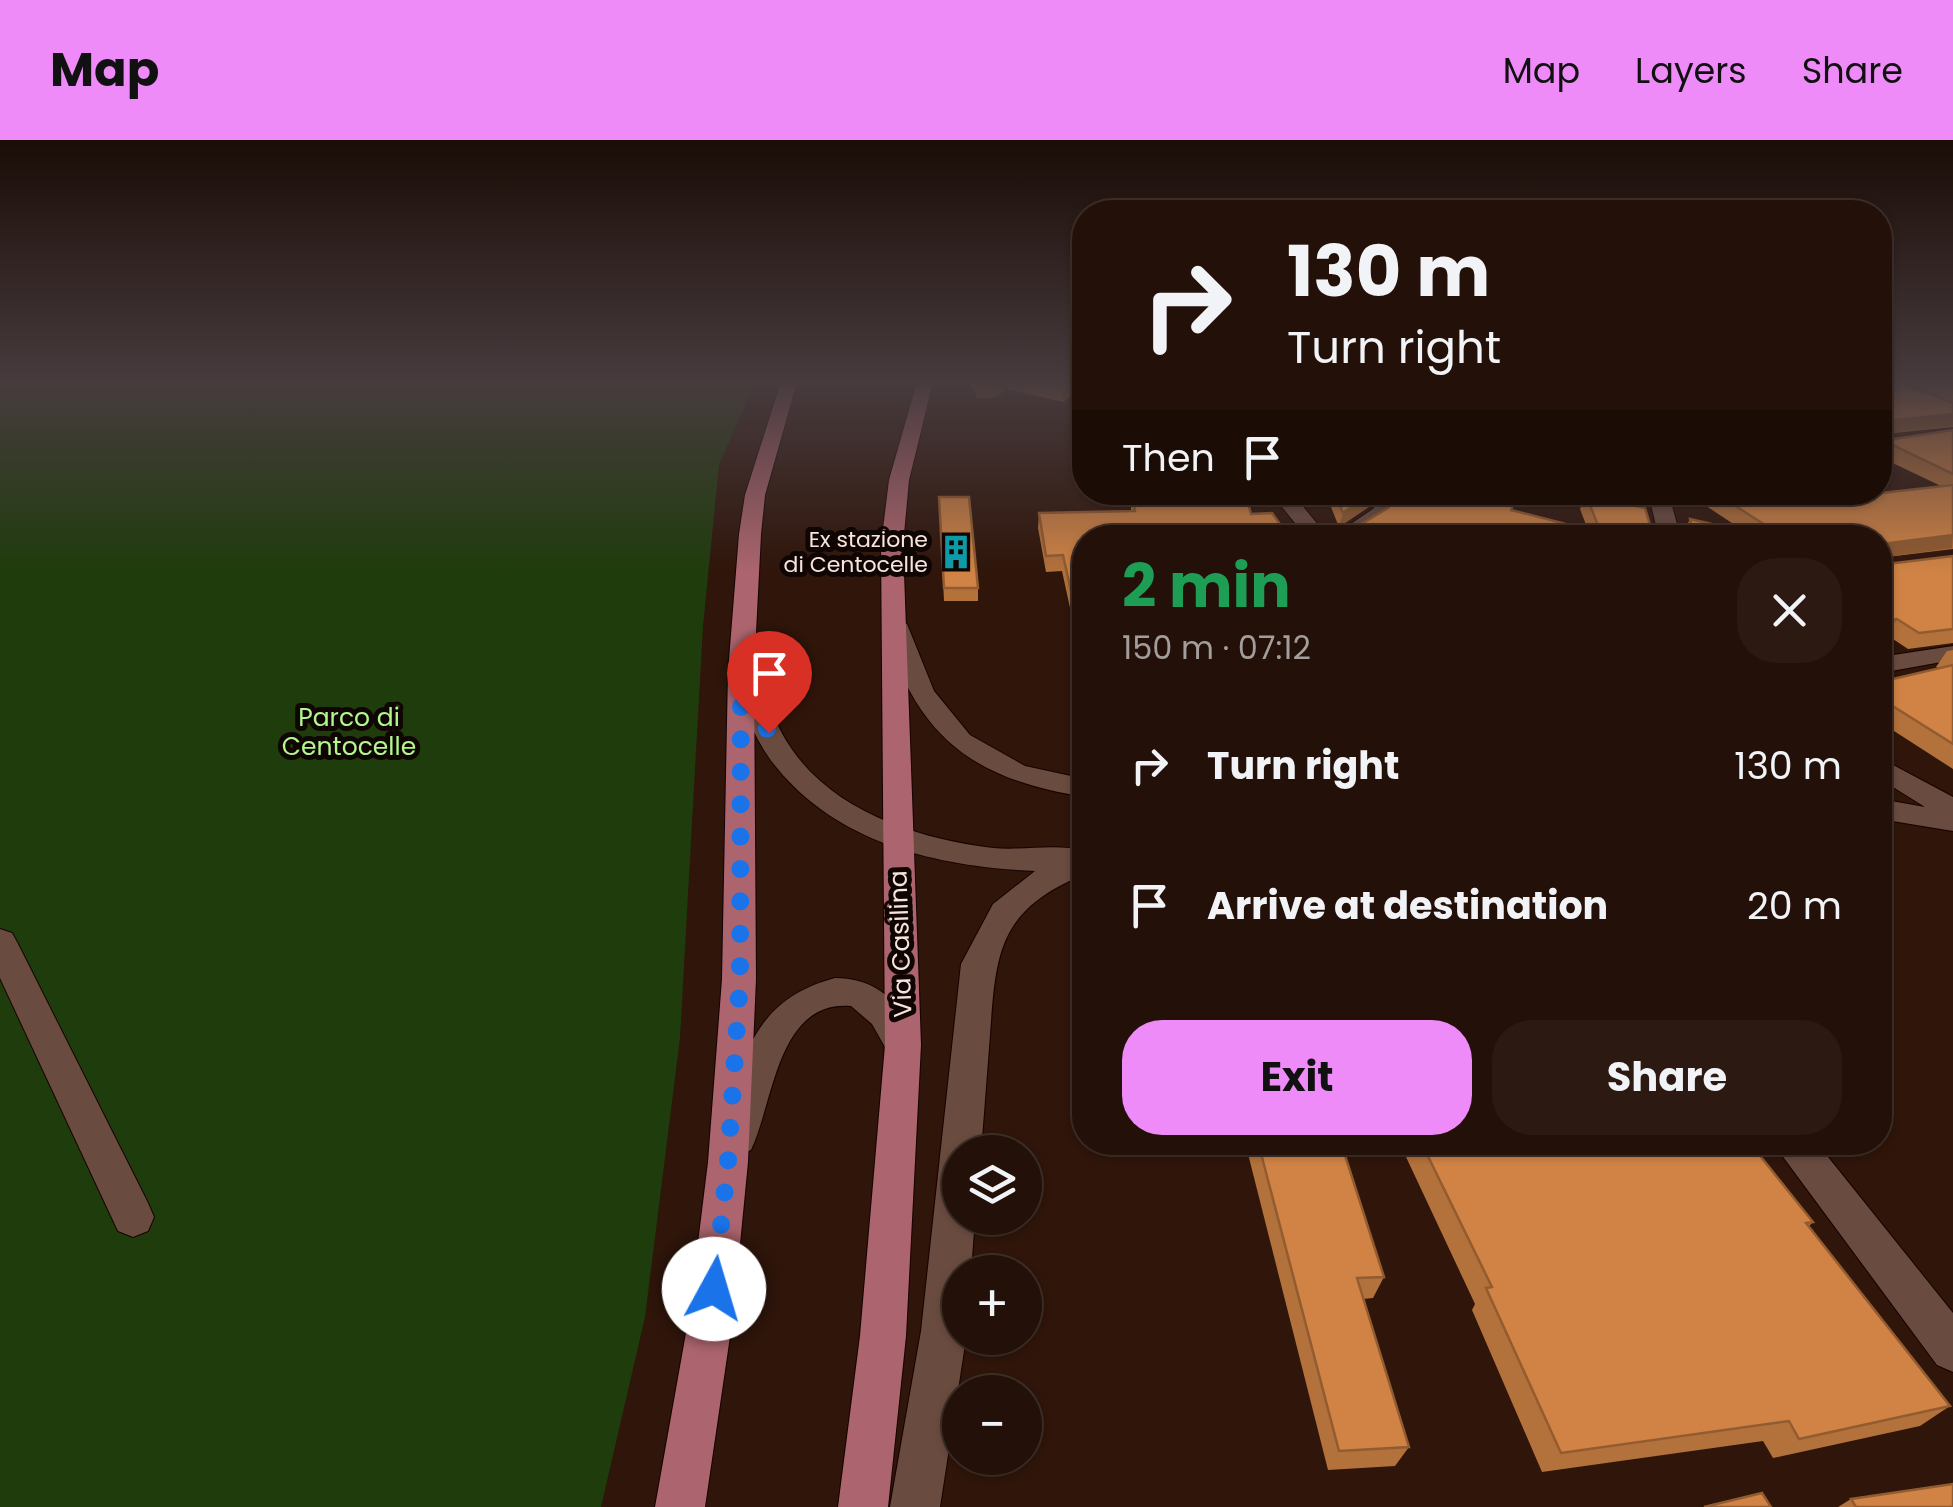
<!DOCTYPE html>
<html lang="en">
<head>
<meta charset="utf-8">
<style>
  :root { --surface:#231008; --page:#2b1912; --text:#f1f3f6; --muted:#a39d9c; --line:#403029; --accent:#ee8bf8 }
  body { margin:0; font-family:Poppins,sans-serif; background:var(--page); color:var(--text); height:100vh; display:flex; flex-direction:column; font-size:38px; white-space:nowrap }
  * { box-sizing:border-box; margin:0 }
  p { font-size:32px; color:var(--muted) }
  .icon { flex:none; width:55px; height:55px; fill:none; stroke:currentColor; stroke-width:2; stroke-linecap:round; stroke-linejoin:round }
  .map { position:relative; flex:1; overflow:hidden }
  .drawer { position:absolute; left:1072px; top:385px; width:820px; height:630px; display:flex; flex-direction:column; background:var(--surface); border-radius:40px; box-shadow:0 2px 8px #0004,0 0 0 2px var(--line) }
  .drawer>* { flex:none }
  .banner { position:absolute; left:1072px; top:60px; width:820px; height:305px; border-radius:40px; box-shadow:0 2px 8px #0004,0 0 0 2px var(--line); background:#231008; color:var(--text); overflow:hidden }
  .tools { position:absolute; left:942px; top:995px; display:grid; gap:20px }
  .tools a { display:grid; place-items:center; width:100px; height:100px; border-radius:50%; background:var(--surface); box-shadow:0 2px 8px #0004,0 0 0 2px var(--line); font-size:50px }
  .pin { position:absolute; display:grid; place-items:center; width:85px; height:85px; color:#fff; margin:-102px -42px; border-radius:50% 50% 50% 0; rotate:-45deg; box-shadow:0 0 10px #0007 }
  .pin .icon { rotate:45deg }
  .me { position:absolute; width:110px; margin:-55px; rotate:6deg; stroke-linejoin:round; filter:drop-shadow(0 0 8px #0008) }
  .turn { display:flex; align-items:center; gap:35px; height:210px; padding:0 50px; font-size:45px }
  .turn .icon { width:130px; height:130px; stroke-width:2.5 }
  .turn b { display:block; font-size:70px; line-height:85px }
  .then { display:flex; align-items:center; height:95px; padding:0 50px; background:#0003; gap:20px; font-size:38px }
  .round { display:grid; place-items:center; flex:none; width:105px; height:105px; border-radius:40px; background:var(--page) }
  .summary { display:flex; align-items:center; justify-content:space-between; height:170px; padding:0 50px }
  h1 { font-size:60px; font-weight:700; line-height:75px; color:#1e9e55 }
  .action { display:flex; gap:20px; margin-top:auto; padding:20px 50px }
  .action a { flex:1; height:115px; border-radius:40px; background:var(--accent); color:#111; font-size:40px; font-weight:700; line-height:115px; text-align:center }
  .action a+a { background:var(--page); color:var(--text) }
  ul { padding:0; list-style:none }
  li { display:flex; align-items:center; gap:30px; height:140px; padding:0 50px }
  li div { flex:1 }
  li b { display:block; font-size:38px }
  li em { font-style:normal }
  header { display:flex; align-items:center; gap:60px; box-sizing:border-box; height:140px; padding:0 50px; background:var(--accent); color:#111 }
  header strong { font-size:48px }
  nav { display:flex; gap:55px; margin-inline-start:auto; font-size:35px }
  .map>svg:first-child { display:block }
  .green { fill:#1f3c0c }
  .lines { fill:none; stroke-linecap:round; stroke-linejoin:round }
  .minor-casing { stroke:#160200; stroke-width:2 }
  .major-casing { stroke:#160200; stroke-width:2 }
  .minor { fill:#6a4b3f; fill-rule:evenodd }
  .major { fill:#ac656e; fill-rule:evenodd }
  .wall { fill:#b3713b }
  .shaded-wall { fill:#925c30 }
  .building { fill:#d08345; stroke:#925c30; stroke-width:2.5 }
  .route { stroke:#1a73e8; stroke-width:18; stroke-dasharray:0 32.4 }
  .labels { text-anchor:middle; stroke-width:10; stroke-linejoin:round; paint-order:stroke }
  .far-poi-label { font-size:22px; fill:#f7e4dc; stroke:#0f0502; text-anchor:end }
  .park-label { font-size:25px; fill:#b2f78e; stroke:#0f0502 }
  .street-label { font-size:25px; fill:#f7e4dc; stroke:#0f0502 }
</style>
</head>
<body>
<header>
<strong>Map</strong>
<nav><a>Map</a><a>Layers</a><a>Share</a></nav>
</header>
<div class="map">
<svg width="1953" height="1367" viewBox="0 0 1953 1367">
  <rect width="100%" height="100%" fill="#2f150a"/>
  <path class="green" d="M0 242H755L719 325 703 486 680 898 645 1177 601 1367H0Z"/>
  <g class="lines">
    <g class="minor-casing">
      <path id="minor" d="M1270 352H1291L1329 398H1307Z
        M1384 352H1405C1383 383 1368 398 1330 398L1373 369Z
        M1648 352H1668L1681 398H1659Z
        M895 477 907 484 934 551 970 595 1025 626 1085 639V657C971 639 916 596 883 484Z
        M1953 506V520L1880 533V517Z
        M741 524 754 532C766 557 775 585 791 608 835 673 920 699 993 708 1023 711 1057 703 1085 711V734C998 770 996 812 990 895 987 934 984 973 981 1012H960V1078H975L971 1132H960V1198H966L940 1367H890L921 1191 961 824 993 764 1035 731C941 727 840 705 777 628 754 601 743 565 728 532Z
        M1880 618 1953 657V691L1880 679V659L1925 667 1880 639Z
        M0 789 12 793 17 802 148 1063 154 1077 148 1091 133 1097 118 1091 0 838Z
        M835 838C881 838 902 867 921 905L916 916 903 920 890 916 872 884 851 866C777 860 774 962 751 1010L737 1015 723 1010 717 998C743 923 749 861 835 838Z
        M1772 1002H1816L1953 1173V1232L1937 1225Z"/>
    </g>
    <g class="major-casing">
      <path id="major" d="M781 242H797L765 355 761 394 754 532 756 839 748 1022 733 1176 705 1367H655L689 1176 708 1022 722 839 728 532 739 394 745 355Z
        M917 242H933L909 340 903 405 921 905 906 1196 888 1367H838L860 1196 885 905 881 405 889 340Z"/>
    </g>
    <use href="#minor" class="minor"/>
    <use href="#major" class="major"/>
  </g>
  <path class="wall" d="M969 242H1085L1063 262 1006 249 997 257 978 258Z
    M1880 242 1951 262 1907 242H1953V287L1884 294V296L1888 300 1953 290V409L1887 417V424L1953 416V503L1908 509 1887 495 1880 496V398H1680L1690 379 1744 391 1685 352H1804L1818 360 1941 346 1880 317Z
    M1131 352H1245L1085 398V537L1062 431 1046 432 1038 388 1039 373 1131 371Z
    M1325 352H1379L1370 366 1339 387Z
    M1586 355 1654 398 1360 397 1363 383 1388 368 1511 370 1588 390 1580 369Z
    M939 357 978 448V461H944Z
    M1953 510V629L1880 582V542L1939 528 1936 527 1947 511Z
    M1245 1002H1315L1318 1010 1384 1137 1373 1158 1363 1159 1409 1307 1395 1326 1328 1330Z
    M1399 1002H1749L1813 1082 1809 1086 1950 1266 1920 1286 1773 1318 1763 1301 1542 1332 1472 1170 1475 1164Z
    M1851 1359 1953 1367H1838Z"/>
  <path class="shaded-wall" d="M978 242H1006V249L997 257 978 258Z
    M1070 242H1085V246L1063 262 1064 246Z
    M1953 274V286L1880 294 1887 281Z
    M1373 352H1379L1370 366 1339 387 1343 373Z
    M1953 395 1952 408 1880 418 1889 403Z
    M1897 479 1887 495 1880 496V481Z"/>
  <path class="building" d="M1046 242H1070L1064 246Z
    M1880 242H1899L1953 263V274L1887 281 1884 296 1888 300 1953 290V334L1880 299Z
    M1953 345V395L1889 403 1887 424 1953 416V489L1919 493 1897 479 1880 481V398H1785L1714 352H1804L1818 360Z
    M1132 352H1245L1251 374 1272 373 1290 398H1085V514L1063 415 1046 416 1039 373 1135 371Z
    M1334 352H1373L1343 373Z
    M1401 352H1517L1511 370 1601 393 1586 355 1645 368 1654 398H1400L1363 383 1388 368Z
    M939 357H969L978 448H944Z
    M1690 379 1773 398H1700L1685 387 1691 385Z
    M1953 525V604L1880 558V542Z
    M1258 1002H1315L1318 1010 1343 1009 1384 1137 1357 1138 1409 1307 1339 1311Z
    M1421 1002H1749L1813 1082 1806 1083 1950 1266 1799 1299 1789 1281 1561 1313 1486 1148 1492 1147Z
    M1953 1344V1367H1856L1851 1359Z
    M1762 1353 1771 1367H1704Z"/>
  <linearGradient id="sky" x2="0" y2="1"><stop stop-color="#1a0c06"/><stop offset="0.56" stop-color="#473b3e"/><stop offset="1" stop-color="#473b3e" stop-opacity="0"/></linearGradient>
  <rect width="1953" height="433" fill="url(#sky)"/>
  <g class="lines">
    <path class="route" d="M714 1149 728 1022 740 840 741 532 769 593"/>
  </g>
  <defs>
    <g id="building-bare" transform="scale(2.7)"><path d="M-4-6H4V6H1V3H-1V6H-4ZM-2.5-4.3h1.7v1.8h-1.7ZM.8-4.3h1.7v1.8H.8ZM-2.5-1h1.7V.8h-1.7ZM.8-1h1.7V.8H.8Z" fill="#0f9aa8" stroke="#0f0502" stroke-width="2.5" paint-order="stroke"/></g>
  </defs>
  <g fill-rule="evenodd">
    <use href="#building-bare" x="956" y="412"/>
  </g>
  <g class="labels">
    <g class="far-poi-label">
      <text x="928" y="407">Ex stazione<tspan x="928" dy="25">di Centocelle</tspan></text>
    </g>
    <g class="park-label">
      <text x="349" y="586">Parco di<tspan x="349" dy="29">Centocelle</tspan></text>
    </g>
    <g class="street-label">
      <text transform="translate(900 804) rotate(-92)" y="9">Via Casilina</text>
    </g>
  </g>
</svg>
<div class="tools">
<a><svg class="icon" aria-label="layers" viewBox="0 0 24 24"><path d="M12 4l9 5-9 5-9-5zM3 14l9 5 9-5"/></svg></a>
<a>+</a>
<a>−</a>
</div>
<div class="pin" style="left:769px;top:593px;background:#d93025"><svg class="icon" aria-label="arrive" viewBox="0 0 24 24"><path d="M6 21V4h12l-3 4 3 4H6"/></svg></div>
<svg class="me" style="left:714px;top:1149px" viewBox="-20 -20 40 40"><circle r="19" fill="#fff"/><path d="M0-13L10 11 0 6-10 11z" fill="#1a73e8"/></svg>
<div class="banner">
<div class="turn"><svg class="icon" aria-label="right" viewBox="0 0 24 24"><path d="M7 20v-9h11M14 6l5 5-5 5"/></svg><div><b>130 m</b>Turn right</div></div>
<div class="then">Then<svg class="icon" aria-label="arrive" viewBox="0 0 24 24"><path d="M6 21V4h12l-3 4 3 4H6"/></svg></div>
</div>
<section class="drawer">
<div class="summary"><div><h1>2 min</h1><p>150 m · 07:12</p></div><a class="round"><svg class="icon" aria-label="close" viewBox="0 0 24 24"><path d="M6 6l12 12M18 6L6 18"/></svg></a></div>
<ul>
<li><svg class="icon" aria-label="right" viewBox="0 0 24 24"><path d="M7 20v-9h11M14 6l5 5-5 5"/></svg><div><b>Turn right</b></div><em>130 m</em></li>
<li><svg class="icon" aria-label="arrive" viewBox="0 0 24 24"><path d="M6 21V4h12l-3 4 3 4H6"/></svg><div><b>Arrive at destination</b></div><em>20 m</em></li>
</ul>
<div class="action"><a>Exit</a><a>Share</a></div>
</section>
</div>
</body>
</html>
